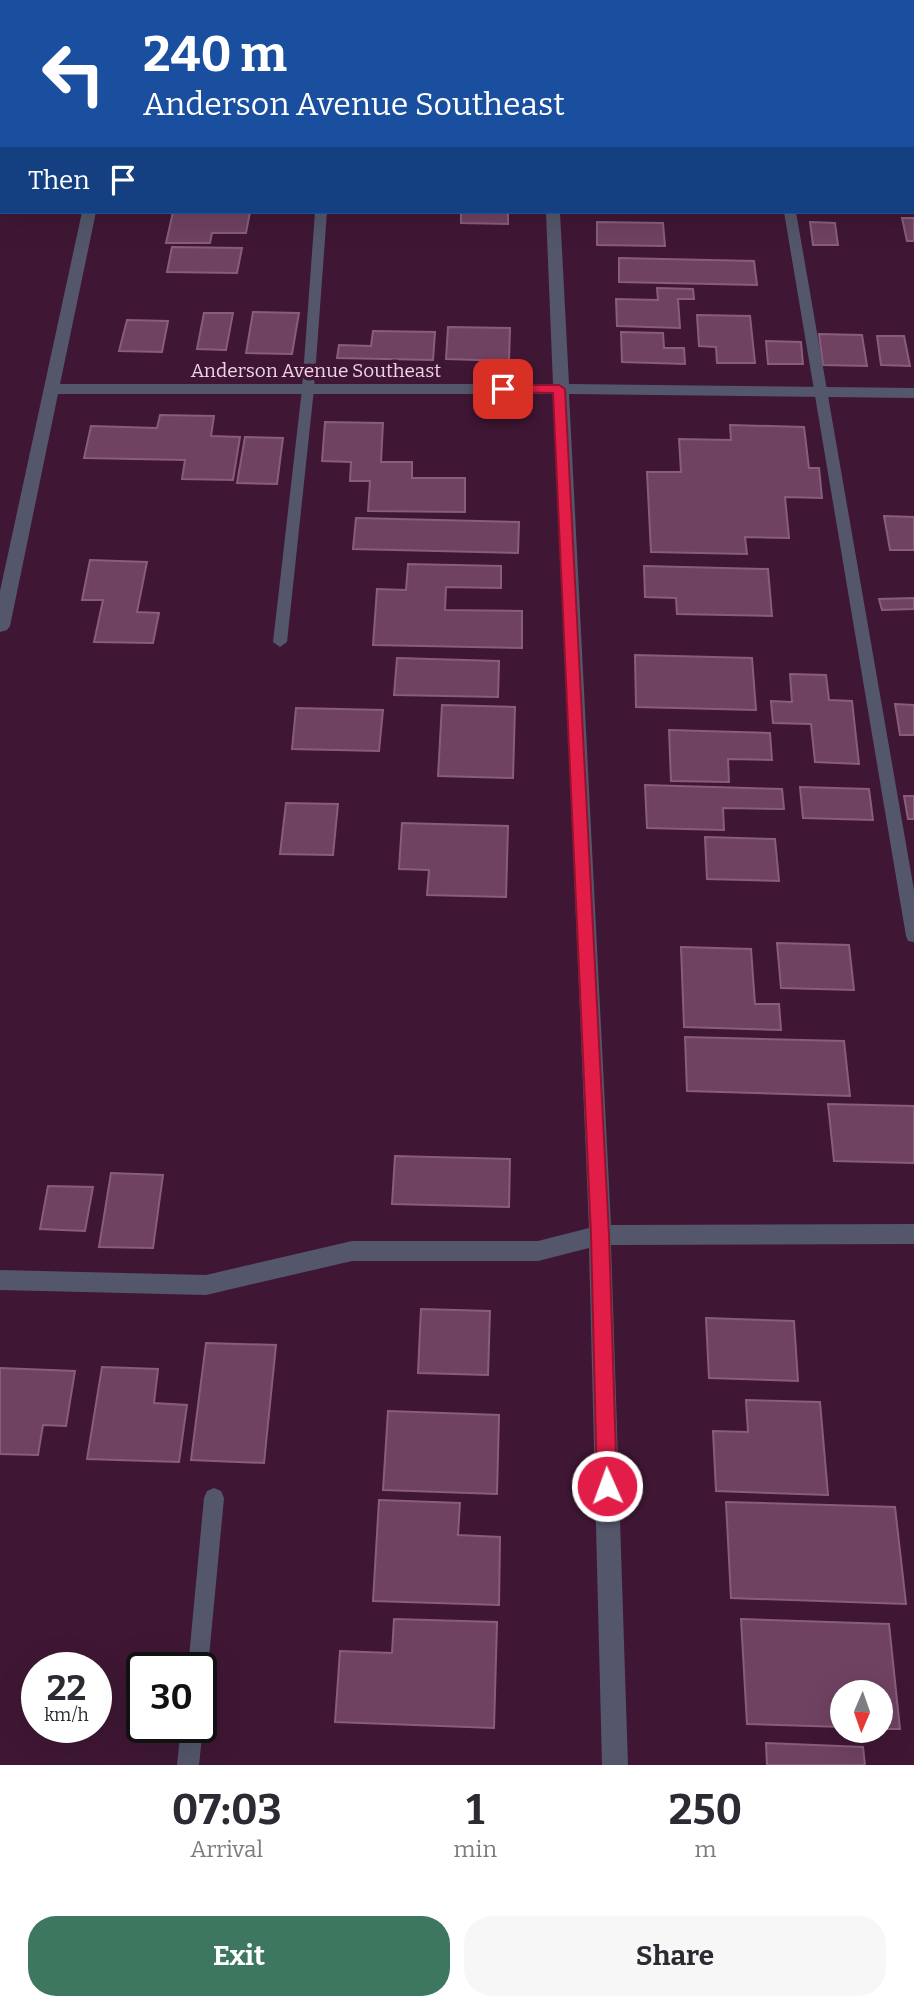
<!DOCTYPE html>
<html lang="en">
<head>
<meta charset="utf-8">
<style>
  :root { --surface:#fff; --page:#f7f7f7; --text:#2b2b33; --muted:#7c7c81; --accent:#3d7760 }
  body { margin:0; font-family:Bitter,serif; background:var(--page); color:var(--text); height:100vh; display:flex; flex-direction:column; font-size:26px; white-space:nowrap }
  * { box-sizing:border-box; margin:0 }
  p { font-size:23px; color:var(--muted) }
  .icon { flex:none; width:38px; height:38px; fill:none; stroke:currentColor; stroke-width:2; stroke-linecap:round; stroke-linejoin:round }
  .map { position:relative; height:1765px; overflow:hidden }
  .drawer { display:flex; flex-direction:column; background:var(--surface); flex:1 }
  .drawer>* { flex:none }
  .banner { position:absolute; left:0px; top:0px; width:915px; height:214px; box-shadow:0 7px 28px #0002; background:#1a4fa0; color:#fff; overflow:hidden }
  .needle { width:46px; rotate:182deg }
  .controls { position:absolute; left:830px; top:1680px; display:grid; gap:14px }
  .controls a { display:grid; place-items:center; width:63px; height:63px; border-radius:50%; background:var(--surface); box-shadow:0 7px 28px #0002; font-size:35px }
  .speed { position:absolute; left:21px; top:1652px; display:flex; gap:14px; font-size:35px; font-weight:700; text-align:center }
  .speed>* { display:grid; place-content:center; width:91px; height:91px; border-radius:50%; background:var(--surface); box-shadow:0 7px 28px #0002; line-height:1 }
  .speed small { font-size:18px; font-weight:400 }
  .speed .limit { border:4px solid #111; border-radius:10px; background:#fff; color:#111 }
  .pin { position:absolute; display:grid; place-items:center; width:60px; height:60px; color:#fff; margin:-30px; border-radius:14px; box-shadow:0 4px 10px #0006 }
  .me { position:absolute; width:77px; margin:-38px; rotate:358deg; stroke-linejoin:round; filter:drop-shadow(0 0 5px #0008) }
  .turn { display:flex; align-items:center; gap:24px; height:147px; padding:0 28px; font-size:32px }
  .turn .icon { width:91px; height:91px; stroke-width:2.5 }
  .turn b { display:block; font-size:49px; line-height:60px }
  .then { display:flex; align-items:center; height:66px; padding:0 28px; background:#0003; gap:14px; font-size:26px }
  .eta { display:flex; justify-content:space-evenly; align-items:center; height:119px; text-align:center }
  .eta b { font-size:42px; font-weight:700; line-height:49px }
  .primary-button { display:flex; gap:14px; margin-top:auto; padding:14px 28px }
  .primary-button a { flex:1; height:80px; border-radius:28px; background:var(--accent); color:#fff; font-size:28px; font-weight:700; line-height:80px; text-align:center }
  .primary-button a+a { background:var(--page); color:var(--text) }
  .map>svg:first-child { display:block }
  .building { fill:#6f4261; stroke:#8a5c7c; stroke-width:2 }
  .lines { fill:none; stroke-linecap:round; stroke-linejoin:round }
  .service { fill:#54566b; fill-rule:evenodd }
  .minor { fill:#54566b; fill-rule:evenodd }
  .route { fill:#e11d48; stroke:#92132f; stroke-width:2 }
  .labels { text-anchor:middle; stroke-width:7; stroke-linejoin:round; paint-order:stroke }
  .far-street-label { font-size:19px; fill:#eed3e4; stroke:#3f1734 }
</style>
</head>
<body>
<div class="map">
<svg width="914" height="1765" viewBox="0 0 914 1765">
  <rect width="100%" height="100%" fill="#3f1734"/>
  <path class="building" d="M438 0H502L438 2Z
    M762 0H835L836 2H762Z
    M173 212H250L246 233H212L210 243H166Z
    M461 212H508V224L461 223Z
    M902 218H914V241H907Z
    M597 222 663 223 665 246 597 245Z
    M810 222 835 223 838 245H813Z
    M172 247 242 248 237 273 167 272Z
    M619 258 754 261 757 285 619 282Z
    M657 288 693 289 694 299H678L680 328 617 326 616 299 658 300Z
    M253 312 299 313 292 354 246 353Z
    M204 313H233L226 350 197 349Z
    M697 315 750 316 755 363H717L716 347 699 346Z
    M127 320 168 321 162 352 119 351Z
    M448 327 510 328 509 361 446 359Z
    M373 331 435 332 433 360 337 358 339 345 371 346Z
    M621 332 663 333 664 348H684L685 364 622 362Z
    M819 334 862 335 867 366 823 365Z
    M877 336H904L910 366 881 365Z
    M766 341 801 342 803 364H768Z
    M160 415 214 416 211 436 240 437 233 480 182 479 185 460 84 458 91 426 157 428Z
    M325 422 383 423 381 462H412V478H465V512L368 511 370 481H350L351 462 322 461Z
    M730 425 804 427 809 468H819L822 498 785 497 789 538 745 537 747 554 651 552 647 472H681L679 439 731 440Z
    M245 437 283 438 277 484 237 483Z
    M884 516 914 517V550H890Z
    M356 518 519 522 518 553 353 549Z
    M90 560 147 562 137 612 159 613 153 643 94 642 103 600H82Z
    M408 564 501 566V588L446 587 445 610 522 611V648L373 645 377 589 406 590Z
    M644 566 768 569 772 616 677 614 676 598 645 597Z
    M914 598V609L882 610 879 599Z
    M635 655 752 658 756 710 636 707Z
    M397 658 499 661 498 697 394 695Z
    M790 674 826 675 829 700 852 701 859 764 815 762 811 724 773 723 771 701 792 702Z
    M895 704 914 705V735H900Z
    M442 705 515 707 513 778 438 776Z
    M296 708 383 710 379 751 292 749Z
    M669 730 770 733 772 760 728 759 729 782 671 781Z
    M645 785 782 789 784 809 723 808 724 830 647 828Z
    M800 787 869 789 873 820 803 818Z
    M904 796H914V819H908Z
    M286 803 338 804 333 855 280 854Z
    M402 823 508 826 506 897 427 895 429 870 399 869Z
    M705 837 775 839 779 881 707 879Z
    M777 943 849 945 854 990 781 988Z
    M681 947 751 949 755 1004H779L781 1030 684 1027Z
    M685 1037 844 1041 850 1096 687 1091Z
    M828 1104 914 1106V1163L834 1161Z
    M395 1156 510 1159 509 1207 392 1204Z
    M111 1173 163 1175 153 1248 99 1247Z
    M48 1186 93 1187 85 1231 40 1229Z
    M421 1309 490 1311 488 1375 418 1373Z
    M706 1318 794 1321 798 1381 709 1378Z
    M206 1343 276 1345 264 1463 191 1460Z
    M102 1367 158 1369 154 1403 187 1405 179 1462 87 1459Z
    M0 1368 75 1371 66 1426 43 1425 38 1455 0 1454Z
    M746 1400 820 1402 828 1495 716 1491 713 1431 748 1432Z
    M388 1411 499 1415 497 1494 383 1490Z
    M379 1500 460 1503 458 1535 500 1537 499 1605 373 1601Z
    M726 1502 895 1507 906 1604 731 1598Z
    M394 1619 497 1622 494 1728 335 1722 340 1651 392 1653Z
    M741 1619 889 1624 900 1729H880V1692H842V1727L747 1724Z
    M766 1743 863 1747 865 1765H767Z"/>
  <g class="lines">
    <path class="service" d="M336 0H346V2H336Z
      M748 0H758V2H748Z
      M315 212H327L314 389 287 642 280 647 273 642 302 389Z
      M784 212H796L914 890V942L908 941 906 936Z
      M214 1488 221 1491 224 1498 208 1668 205 1675 201 1677V1668H188L204 1498 207 1491Z
      M201 1724 203 1727 199 1765H177L181 1727H201Z"/>
    <path class="minor" d="M129 0H141V2H129Z
      M539 0H551V2H539Z
      M82 212H96L60 384H553L546 212H560L569 384 914 388V398L569 394 611 1225 914 1224V1244L611 1245 628 1765H602L589 1248 538 1261H352L206 1295 0 1290V1270L206 1275 352 1241H538L589 1228 554 394H58L10 626 7 630 0 632V591Z"/>
  </g>
  <path class="route" d="M503 385H559L565 389 609 1235 617 1486 614 1493 607 1496 600 1493 597 1486 591 1235 553 393 498 392V386Z"/>
  <g class="labels">
    <g class="far-street-label">
      <text x="316" y="377">Anderson Avenue Southeast</text>
    </g>
  </g>
</svg>
<div class="controls">
<a><svg class="needle" viewBox="-14 -14 28 28"><path d="M0-13l5 13h-10z" fill="#e53935"/><path d="M0 13l5-13h-10z" fill="#7c7c81"/></svg></a>
</div>
<div class="speed"><div>22<small>km/h</small></div><div class="limit">30</div></div>
<div class="pin" style="left:503px;top:389px;background:#d93025"><svg class="icon" aria-label="arrive" viewBox="0 0 24 24"><path d="M6 21V4h12l-3 4 3 4H6"/></svg></div>
<svg class="me" style="left:607px;top:1486px" viewBox="-20 -20 40 40"><circle r="17" fill="#e11d48" stroke="#fff" stroke-width="3"/><path d="M0-11L8 9 0 5-8 9z" fill="#fff"/></svg>
<div class="banner">
<div class="turn"><svg class="icon" aria-label="left" viewBox="0 0 24 24"><path d="M17 20v-9H6M10 6l-5 5 5 5"/></svg><div><b>240 m</b>Anderson Avenue Southeast</div></div>
<div class="then">Then<svg class="icon" aria-label="arrive" viewBox="0 0 24 24"><path d="M6 21V4h12l-3 4 3 4H6"/></svg></div>
</div>
</div>
<section class="drawer">
<div class="eta">
<div><b>07:03</b><p>Arrival</p></div>
<div><b>1</b><p>min</p></div>
<div><b>250</b><p>m</p></div>
</div>
<div class="primary-button"><a>Exit</a><a>Share</a></div>
</section>
</body>
</html>
